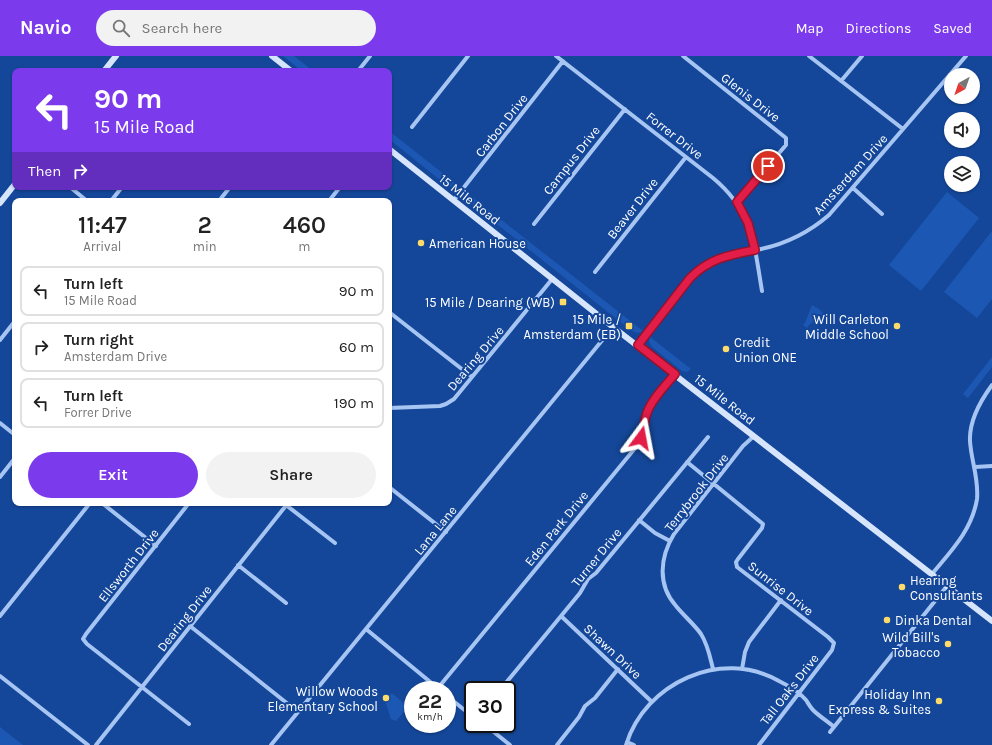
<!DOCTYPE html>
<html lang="en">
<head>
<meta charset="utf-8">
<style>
  :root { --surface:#fff; --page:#f2f2f2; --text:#222; --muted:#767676; --line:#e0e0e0; --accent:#7c3aed }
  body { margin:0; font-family:Karla,sans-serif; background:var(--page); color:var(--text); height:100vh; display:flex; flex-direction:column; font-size:15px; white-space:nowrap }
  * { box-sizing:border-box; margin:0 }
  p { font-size:13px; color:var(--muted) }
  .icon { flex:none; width:22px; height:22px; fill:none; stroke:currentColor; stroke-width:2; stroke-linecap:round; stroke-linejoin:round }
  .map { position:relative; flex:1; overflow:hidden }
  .sheet { position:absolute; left:12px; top:142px; width:380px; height:308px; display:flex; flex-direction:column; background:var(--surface); border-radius:8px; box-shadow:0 1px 3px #0004 }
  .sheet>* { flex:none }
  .guide { position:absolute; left:12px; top:12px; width:380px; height:122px; border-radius:8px; box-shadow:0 1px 3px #0004; background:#7c3aed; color:#fff; overflow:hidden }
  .needle { width:26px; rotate:220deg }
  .controls { position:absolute; left:944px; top:12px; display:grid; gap:8px }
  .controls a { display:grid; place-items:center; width:36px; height:36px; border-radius:50%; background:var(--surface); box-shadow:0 1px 3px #0004; font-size:20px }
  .speed { position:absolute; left:404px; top:625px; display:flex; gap:8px; font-size:20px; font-weight:700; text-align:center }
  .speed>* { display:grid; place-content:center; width:52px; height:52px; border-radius:50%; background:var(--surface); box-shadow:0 1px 3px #0004; line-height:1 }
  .speed small { font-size:10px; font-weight:400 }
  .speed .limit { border:2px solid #111; border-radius:6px; background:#fff; color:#111 }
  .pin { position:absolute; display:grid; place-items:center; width:34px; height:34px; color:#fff; margin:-17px; border:2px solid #fff; border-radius:50%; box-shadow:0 1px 4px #0007 }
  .me { position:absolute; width:44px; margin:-22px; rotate:13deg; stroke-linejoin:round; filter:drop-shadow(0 0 3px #0008) }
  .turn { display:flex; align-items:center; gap:14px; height:84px; padding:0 16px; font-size:18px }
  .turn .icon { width:52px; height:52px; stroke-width:2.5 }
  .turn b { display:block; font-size:28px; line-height:34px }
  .then { display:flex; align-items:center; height:38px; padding:0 16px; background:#0003; gap:8px; font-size:15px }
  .eta { display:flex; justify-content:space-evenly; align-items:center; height:68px; text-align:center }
  .eta b { font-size:24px; font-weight:600; line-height:28px }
  .cta { display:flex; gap:8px; margin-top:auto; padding:8px 16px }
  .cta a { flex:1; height:46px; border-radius:24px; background:var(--accent); color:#fff; font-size:16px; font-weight:600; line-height:46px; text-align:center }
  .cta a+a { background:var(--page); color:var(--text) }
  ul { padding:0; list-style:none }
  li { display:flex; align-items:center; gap:12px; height:50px; margin:0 8px 6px; padding:0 8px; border:2px solid var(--line); border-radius:8px }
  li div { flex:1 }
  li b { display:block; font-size:15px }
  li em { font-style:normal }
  header { display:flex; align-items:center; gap:24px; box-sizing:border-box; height:56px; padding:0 20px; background:var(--accent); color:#fff }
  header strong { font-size:19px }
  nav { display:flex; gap:22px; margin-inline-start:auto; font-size:14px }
  .search { width:280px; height:36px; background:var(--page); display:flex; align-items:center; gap:10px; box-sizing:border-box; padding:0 14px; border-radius:22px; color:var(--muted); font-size:15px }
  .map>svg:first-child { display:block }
  .green { fill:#1c58b3 }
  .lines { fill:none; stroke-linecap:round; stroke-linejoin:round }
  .street { stroke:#a7c5f3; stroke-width:4 }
  .secondary { stroke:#d6e5fc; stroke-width:6 }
  .route-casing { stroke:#92132f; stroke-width:10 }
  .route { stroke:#e11d48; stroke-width:7 }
  .poi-dot { fill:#ffdc69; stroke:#144799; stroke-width:1.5 }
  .labels { text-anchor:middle; stroke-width:4; stroke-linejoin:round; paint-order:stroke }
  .street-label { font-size:13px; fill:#fff; stroke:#144799 }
  .poi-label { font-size:13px; fill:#fff; stroke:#144799; text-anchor:end }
</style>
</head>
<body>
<header>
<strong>Navio</strong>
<div class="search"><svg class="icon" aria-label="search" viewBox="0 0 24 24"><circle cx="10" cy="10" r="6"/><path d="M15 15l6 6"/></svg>Search here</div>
<nav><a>Map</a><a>Directions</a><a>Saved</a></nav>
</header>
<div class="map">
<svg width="992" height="689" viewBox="0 0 992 689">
  <rect width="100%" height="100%" fill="#144799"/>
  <path class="green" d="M283 0H294L313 15H302Z
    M389 75 459 130 455 133 449 131 389 83Z
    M466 136 643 275 638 277 632 275 469 146 465 141Z
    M947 136 979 162 921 235 889 209Z
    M992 175V243L977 262 944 236Z
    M812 249 819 253 824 258 809 269 807 272 803 269 805 267Z
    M650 281 691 313 687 316 682 315 652 291 649 286Z
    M992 301V311L968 342 963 338Z
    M391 638H393L408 651 396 665 391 663 385 645Z
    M0 670V671L23 689H0Z"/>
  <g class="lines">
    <path class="street" d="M556 0 713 122C753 155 754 188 762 235
      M683 0 786 82V89L737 146
      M809 0 903 73
      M358 15 370 0
      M841 25 862 0
      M412 71 468 0
      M70 131 87 145
      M853 132 882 158
      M454 144 563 5
      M111 145 122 131
      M219 145 230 131
      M329 145 340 131
      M534 168 625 53
      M595 216 686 101
      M389 256 472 321
      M0 284 15 265
      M638 289C648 276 659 262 670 249 683 231 694 214 714 204 727 198 742 197 756 194 784 189 807 178 829 159L966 0
      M389 352 440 350 446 348 454 343 553 222
      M0 367 15 379
      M687 406 763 468 762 472 738 503 736 506 737 511 828 581 834 587 832 594 759 689
      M975 411 992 410
      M0 421 15 402
      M389 431 446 476
      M102 447 156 490
      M286 449 335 487
      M639 464 655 477 670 485
      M238 509 286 547
      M932 518C951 495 972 474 977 443 979 423 971 404 970 385 969 365 981 344 992 329
      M0 560 90 447
      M561 560 652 646
      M190 570 298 656
      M366 573 440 634
      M713 613C710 601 708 589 701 578 694 568 684 560 676 550 657 529 660 501 674 478L743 390 754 380
      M742 613 745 596 749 586 781 544
      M0 620 88 689
      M438 632 636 391C645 377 642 369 647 356 652 342 666 329 675 318
      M500 634 580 537 588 523 596 517 708 381
      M447 640 467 656
      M189 668 87 588 83 583 86 578 189 447
      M484 668 510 689
      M830 676 947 530
      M627 686 634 689
      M96 689 288 447
      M271 689 613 271
      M557 689 579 661 585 650 595 642 618 613
      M626 689C645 627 721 592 779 625 787 629 799 636 806 644 808 647 810 651 813 654 819 660 827 665 834 671"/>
    <path class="secondary" d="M272 0 291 15
      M104 15 116 0
      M389 93 613 271 992 565
      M0 147 15 128"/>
  </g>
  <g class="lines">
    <g class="route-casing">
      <path id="route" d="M641 382C644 374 644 365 647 357 651 344 666 329 675 318L638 289 690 222C710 202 729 199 755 194L748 167 737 146 768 110"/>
    </g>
    <use href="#route" class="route"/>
  </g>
  <g class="poi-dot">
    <circle cx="421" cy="187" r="4"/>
    <rect x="559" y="242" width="8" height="8" rx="2"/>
    <rect x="625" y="266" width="8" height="8" rx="2"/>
    <circle cx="897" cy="270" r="4"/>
    <circle cx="726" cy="293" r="4"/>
    <circle cx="902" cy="531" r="4"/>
    <circle cx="887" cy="564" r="4"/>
    <circle cx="948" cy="588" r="4"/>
    <circle cx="386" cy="642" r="4"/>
    <circle cx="939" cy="645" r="4"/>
  </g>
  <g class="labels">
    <g class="street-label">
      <text transform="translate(751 41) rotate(38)" y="5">Glenis Drive</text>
      <text transform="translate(501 69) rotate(-52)" y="5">Carbon Drive</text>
      <text transform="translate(675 79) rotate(38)" y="5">Forrer Drive</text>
      <text transform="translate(571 104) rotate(-52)" y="5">Campus Drive</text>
      <text transform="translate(850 118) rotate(-48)" y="5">Amsterdam Drive</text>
      <text transform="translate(470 143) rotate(38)" y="5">15 Mile Road</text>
      <text transform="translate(632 152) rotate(-52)" y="5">Beaver Drive</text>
      <text transform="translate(475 302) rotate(-50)" y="5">Dearing Drive</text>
      <text transform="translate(725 343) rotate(38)" y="5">15 Mile Road</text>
      <text transform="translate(696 436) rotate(-52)" y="5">Terrybrook Drive</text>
      <text transform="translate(556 472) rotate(-51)" y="5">Eden Park Drive</text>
      <text transform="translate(435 474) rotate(-51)" y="5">Lana Lane</text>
      <text transform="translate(596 501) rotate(-51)" y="5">Turner Drive</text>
      <text transform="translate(128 509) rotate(-52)" y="5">Ellsworth Drive</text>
      <text transform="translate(781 532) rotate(38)" y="5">Sunrise Drive</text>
      <text transform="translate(184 562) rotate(-52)" y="5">Dearing Drive</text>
      <text transform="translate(613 595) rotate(43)" y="5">Shawn Drive</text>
      <text transform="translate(789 633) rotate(-52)" y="5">Tall Oaks Drive</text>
    </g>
    <g class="poi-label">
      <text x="429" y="192" text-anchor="start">American House</text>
      <text x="555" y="251">15 Mile / Dearing (WB)</text>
      <text x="621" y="268">15 Mile /<tspan x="621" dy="15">Amsterdam (EB)</tspan></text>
      <text x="889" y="268">Will Carleton<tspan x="889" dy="15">Middle School</tspan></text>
      <text x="734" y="291" text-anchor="start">Credit<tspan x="734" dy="15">Union ONE</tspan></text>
      <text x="910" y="529" text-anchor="start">Hearing<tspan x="910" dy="15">Consultants</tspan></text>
      <text x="895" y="569" text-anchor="start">Dinka Dental</text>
      <text x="940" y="586">Wild Bill's<tspan x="940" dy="15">Tobacco</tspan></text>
      <text x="378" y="640">Willow Woods<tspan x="378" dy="15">Elementary School</tspan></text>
      <text x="931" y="643">Holiday Inn<tspan x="931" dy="15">Express &amp; Suites</tspan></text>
    </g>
  </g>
</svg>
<div class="controls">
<a><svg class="needle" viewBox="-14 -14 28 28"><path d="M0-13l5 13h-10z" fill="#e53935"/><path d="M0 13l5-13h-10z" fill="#767676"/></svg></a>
<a><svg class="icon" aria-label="sound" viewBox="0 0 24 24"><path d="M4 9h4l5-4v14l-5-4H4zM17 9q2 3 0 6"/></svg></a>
<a><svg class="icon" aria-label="layers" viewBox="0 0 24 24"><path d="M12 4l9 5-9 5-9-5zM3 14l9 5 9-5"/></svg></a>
</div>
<div class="speed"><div>22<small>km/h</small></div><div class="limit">30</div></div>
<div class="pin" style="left:768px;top:110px;background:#d93025"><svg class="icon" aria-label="arrive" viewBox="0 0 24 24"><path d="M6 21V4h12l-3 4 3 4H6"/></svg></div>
<svg class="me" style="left:641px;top:382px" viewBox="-20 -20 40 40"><path d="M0-17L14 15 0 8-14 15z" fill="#e11d48" stroke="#fff" stroke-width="4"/></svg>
<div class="guide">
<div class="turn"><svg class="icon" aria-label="left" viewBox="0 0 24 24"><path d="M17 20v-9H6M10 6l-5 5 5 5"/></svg><div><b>90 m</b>15 Mile Road</div></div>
<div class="then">Then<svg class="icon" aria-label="right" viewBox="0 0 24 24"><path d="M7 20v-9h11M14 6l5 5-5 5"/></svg></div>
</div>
<section class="sheet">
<div class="eta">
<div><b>11:47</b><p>Arrival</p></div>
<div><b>2</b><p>min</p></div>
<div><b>460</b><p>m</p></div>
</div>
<ul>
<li><svg class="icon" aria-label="left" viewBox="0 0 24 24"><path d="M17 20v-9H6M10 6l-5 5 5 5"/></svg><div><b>Turn left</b><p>15 Mile Road</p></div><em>90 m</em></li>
<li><svg class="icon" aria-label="right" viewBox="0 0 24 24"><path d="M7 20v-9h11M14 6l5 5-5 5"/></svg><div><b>Turn right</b><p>Amsterdam Drive</p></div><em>60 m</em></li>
<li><svg class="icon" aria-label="left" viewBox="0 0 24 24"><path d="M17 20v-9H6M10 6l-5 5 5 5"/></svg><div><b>Turn left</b><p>Forrer Drive</p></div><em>190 m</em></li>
</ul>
<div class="cta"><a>Exit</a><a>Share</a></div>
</section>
</div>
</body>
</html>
